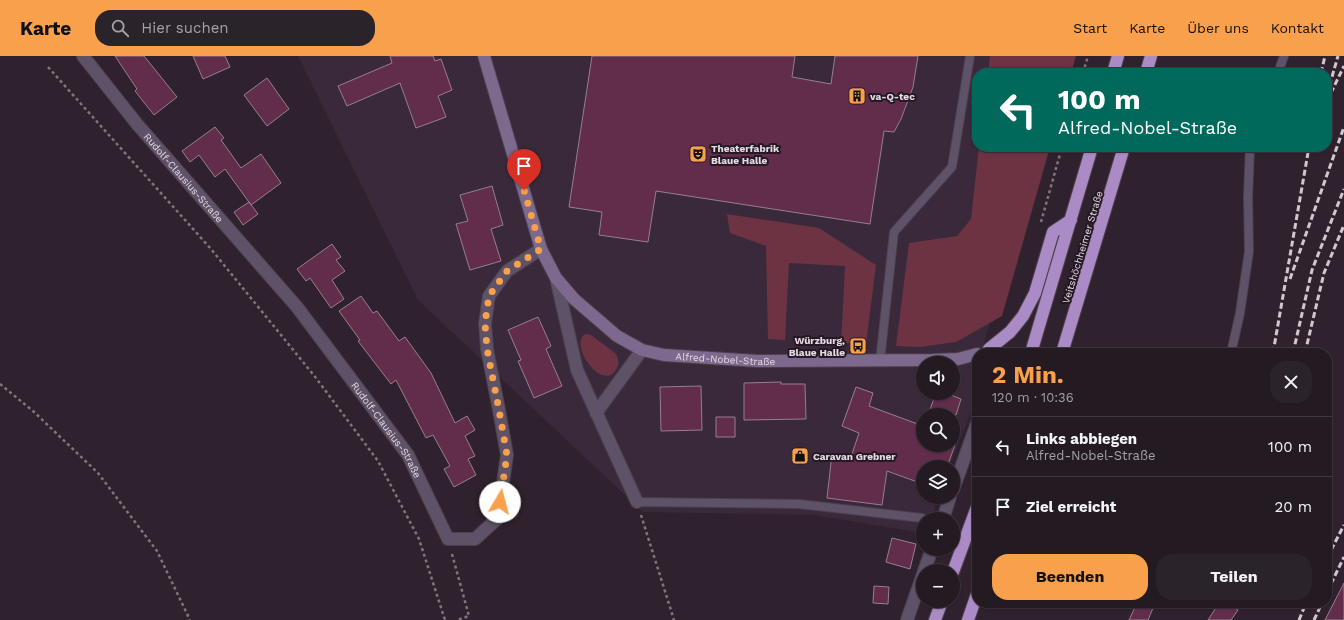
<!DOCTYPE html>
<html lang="de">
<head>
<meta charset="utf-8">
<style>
  :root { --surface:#231a22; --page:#2b232a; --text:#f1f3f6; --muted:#a3a1a5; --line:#403840; --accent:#f9a04c }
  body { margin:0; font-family:"Work Sans",sans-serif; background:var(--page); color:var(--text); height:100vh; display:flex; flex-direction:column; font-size:15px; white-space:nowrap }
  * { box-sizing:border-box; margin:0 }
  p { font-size:13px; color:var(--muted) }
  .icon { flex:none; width:22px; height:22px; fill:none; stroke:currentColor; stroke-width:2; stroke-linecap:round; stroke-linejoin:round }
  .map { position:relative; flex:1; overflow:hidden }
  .sheet { position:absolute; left:972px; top:292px; width:360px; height:260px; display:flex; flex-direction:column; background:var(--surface); border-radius:16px; box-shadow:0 1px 3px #0004,0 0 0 1px var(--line) }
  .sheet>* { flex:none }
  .hud { position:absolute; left:972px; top:12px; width:360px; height:84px; border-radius:16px; box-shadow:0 1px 3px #0004,0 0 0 1px var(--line); background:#00695c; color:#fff; overflow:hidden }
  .tools { position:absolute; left:916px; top:300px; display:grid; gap:8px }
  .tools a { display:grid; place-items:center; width:44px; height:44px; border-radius:50%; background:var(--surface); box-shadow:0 1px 3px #0004,0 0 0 1px var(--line); font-size:20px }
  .pin { position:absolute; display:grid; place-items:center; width:34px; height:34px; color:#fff; margin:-41px -17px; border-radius:50% 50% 50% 0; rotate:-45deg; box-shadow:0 0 4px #0007 }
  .pin .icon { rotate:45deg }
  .me { position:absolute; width:44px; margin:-22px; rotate:8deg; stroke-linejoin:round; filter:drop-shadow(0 0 3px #0008) }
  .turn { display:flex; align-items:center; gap:14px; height:84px; padding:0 20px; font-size:18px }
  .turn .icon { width:52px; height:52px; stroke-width:2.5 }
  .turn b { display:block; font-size:28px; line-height:34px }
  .round { display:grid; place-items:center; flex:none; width:42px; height:42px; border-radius:16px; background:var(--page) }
  .overview { display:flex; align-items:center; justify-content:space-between; height:68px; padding:0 20px }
  h1 { font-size:24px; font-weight:700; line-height:30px; color:var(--accent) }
  .button { display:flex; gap:8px; margin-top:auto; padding:8px 20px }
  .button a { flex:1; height:46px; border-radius:16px; background:var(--accent); color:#111; font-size:16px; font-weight:700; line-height:46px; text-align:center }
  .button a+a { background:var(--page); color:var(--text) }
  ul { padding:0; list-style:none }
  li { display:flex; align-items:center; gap:12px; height:60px; padding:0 20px; border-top:1px solid var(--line) }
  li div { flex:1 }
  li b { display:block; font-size:15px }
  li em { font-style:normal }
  header { display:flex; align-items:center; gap:24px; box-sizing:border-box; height:56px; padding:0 20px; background:var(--accent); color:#111 }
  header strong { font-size:19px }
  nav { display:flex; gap:22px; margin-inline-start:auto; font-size:14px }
  .search { width:280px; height:36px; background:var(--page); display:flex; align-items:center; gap:10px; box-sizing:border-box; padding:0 14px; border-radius:16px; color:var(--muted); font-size:15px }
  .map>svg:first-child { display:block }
  .built { fill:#3a293a; fill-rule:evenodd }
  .green { fill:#6d3342 }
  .building { fill:#622c4b; stroke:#95808b }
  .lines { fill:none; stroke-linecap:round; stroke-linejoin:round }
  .lane-casing { stroke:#4c404b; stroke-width:10 }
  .street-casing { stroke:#4c404b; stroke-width:14 }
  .secondary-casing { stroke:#4c404b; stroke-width:14 }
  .highway-casing { stroke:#4c404b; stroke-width:14 }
  .path { stroke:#80757f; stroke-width:2.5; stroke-dasharray:3 3; stroke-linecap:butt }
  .lane { stroke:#5e5269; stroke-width:8 }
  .street { stroke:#5e5269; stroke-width:12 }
  .secondary { stroke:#7d698e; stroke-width:12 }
  .highway { stroke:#ab8bc5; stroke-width:12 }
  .rail { stroke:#d1c7d0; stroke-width:3; stroke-dasharray:6 3; stroke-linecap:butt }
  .route { stroke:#f9a04c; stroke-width:7; stroke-dasharray:0 12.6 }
  .labels { text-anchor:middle; stroke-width:4; stroke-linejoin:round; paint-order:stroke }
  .poi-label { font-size:10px; font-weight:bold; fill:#e4dbe3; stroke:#251824; text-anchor:start }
  .street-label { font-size:10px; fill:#e4dbe3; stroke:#251824 }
</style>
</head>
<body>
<header>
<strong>Karte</strong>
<div class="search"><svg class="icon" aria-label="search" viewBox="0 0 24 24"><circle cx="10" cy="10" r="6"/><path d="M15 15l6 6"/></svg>Hier suchen</div>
<nav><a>Start</a><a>Karte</a><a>Über uns</a><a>Kontakt</a></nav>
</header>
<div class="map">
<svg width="1344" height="564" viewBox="0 0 1344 564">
  <rect width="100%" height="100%" fill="#2f222e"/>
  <path class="built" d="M298 0H1070L1064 17H977V91H1042L981 297H977V309L975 316H977V342L949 411H923V441H938L931 463H923V477L814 459 643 456 418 244ZM923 307H953V337H923ZM923 359H953V389H923Z"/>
  <path class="green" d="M990 0H1076L1071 17H988Z
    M979 91H1050L1002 260 956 286 920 291 896 290 909 187 957 180 971 163Z
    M727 158 819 172 876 209 866 288 841 287 845 210 789 207 785 284 768 283 766 190 730 177Z
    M585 278 591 279 615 297C618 301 620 307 617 312 603 339 568 288 585 278Z"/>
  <path class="building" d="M115 0H144L177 41 154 59 135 35 137 33Z
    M193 0H225L230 11 203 23Z
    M390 0H433L435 5 441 3 452 34 438 40 446 61 416 72 400 27 347 50 338 30 392 7Z
    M592 0H795L792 21 831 28 835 0H918L913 31 901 63 894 76 884 75 870 168 656 135 648 186 599 179 602 156 569 151Z
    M267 22 289 53 267 70 244 39Z
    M215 71 224 82 221 84 241 112 261 98 281 127 251 149 225 113 215 121 199 99 190 106 182 95Z
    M492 130 503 169 491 173 501 205 470 214 456 168 468 165 460 139Z
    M249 146 258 158 243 169 234 156Z
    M332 188 341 201 336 204 345 215 332 224 344 243 331 252 310 222 306 225 297 213Z
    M361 240 373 257 377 255 399 285 405 281 431 317 455 367 467 360 475 374 465 380 475 400 468 403 476 419 454 431 444 413 450 410 433 379 426 382 396 324 391 328 358 285 360 284 339 255Z
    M538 261 551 290 546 293 562 330 534 342 518 305 521 304 508 274Z
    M781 326V328H805L806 363 744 364V327Z
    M701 330 702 374 661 375 660 331Z
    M856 331 873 337 869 350 923 370V389H955L947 411H923V428L887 415 882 449 827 442 832 398 851 401 859 377 842 370Z
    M936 337H946L961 343 956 359H928Z
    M716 361H735V381H716Z
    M892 482 916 488 910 513 886 506Z
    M1344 527V564H1325Z
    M874 530 889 531 888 548 873 547Z
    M1137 547H1143L1153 552 1148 564H1129Z
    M1219 547H1226L1238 554 1231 564H1208Z"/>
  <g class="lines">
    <g class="lane-casing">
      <path id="lane" d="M1278 17 1284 0
        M1231 297 1240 257 1249 195 1248 142 1250 91
        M880 305 894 176 952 111 970 0
        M637 446 799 448 922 462"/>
    </g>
    <g class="street-casing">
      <g id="street">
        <path id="s1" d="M83 0 137 68 297 251 408 399 448 483H475L498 462 507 399 499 354 487 293 485 267 489 240 507 215 541 193"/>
        <path d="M556 222 577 314 637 446"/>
        <path d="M596 357 642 294"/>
        <path d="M953 434 977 367"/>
        <path d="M943 463 950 441"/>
        <path d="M924 515 932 493"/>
        <path d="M907 564 923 518"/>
      </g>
    </g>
    <g class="secondary-casing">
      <g id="secondary">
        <path id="s2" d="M484 0 541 193 556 222 574 243 617 280 642 294 664 299 758 305 932 304 958 303 977 298"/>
      </g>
    </g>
    <g class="highway-casing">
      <path id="highway" d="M1113 17 1118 0
        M1146 17 1151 0
        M989 293 1010 276 1023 260 1035 237 1053 176 1071 164
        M1031 297 1092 91
        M1062 297 1124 91
        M953 516 977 451
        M935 564 942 545
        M968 564 977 538"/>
    </g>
    <path class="path" d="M48 11 211 193 316 322 378 405 419 483 445 564
      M1083 17 1088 0
      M1041 166 1062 91
      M0 328 33 355 98 417 157 495 190 564
      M641 459 674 564
      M452 498 469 560 457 564"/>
    <use href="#lane" class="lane"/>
    <use href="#street" class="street"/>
    <use href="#secondary" class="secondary"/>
    <use href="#highway" class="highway"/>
    <path class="rail" d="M1321 17 1325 0
      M1327 38 1338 0
      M1327 45 1344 10
      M1290 223 1344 71
      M1273 297 1309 91
      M1293 297 1312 214 1344 133
      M1305 297 1324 217 1344 169
      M1327 502 1344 469
      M1327 536 1344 501
      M1299 564 1306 547
      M1314 564 1322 547"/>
  </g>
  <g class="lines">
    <path class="route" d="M500 446 507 399 499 354 487 293 485 267 489 240 507 215 541 193 524 134"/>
  </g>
  <defs>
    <g id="building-square" transform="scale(0.9)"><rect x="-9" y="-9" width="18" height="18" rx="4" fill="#f9a04c" stroke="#251824"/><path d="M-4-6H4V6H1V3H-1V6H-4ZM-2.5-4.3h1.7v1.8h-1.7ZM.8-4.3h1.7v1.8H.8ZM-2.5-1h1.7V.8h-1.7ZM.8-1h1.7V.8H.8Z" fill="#111"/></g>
    <g id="theatre-square" transform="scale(0.9)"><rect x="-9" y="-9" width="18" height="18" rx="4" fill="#f9a04c" stroke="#251824"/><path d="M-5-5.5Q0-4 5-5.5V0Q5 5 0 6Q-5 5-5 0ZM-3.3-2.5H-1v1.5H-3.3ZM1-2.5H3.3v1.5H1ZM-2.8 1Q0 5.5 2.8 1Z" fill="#111"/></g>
    <g id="bus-square" transform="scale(0.9)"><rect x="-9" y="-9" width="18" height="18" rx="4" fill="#f9a04c" stroke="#251824"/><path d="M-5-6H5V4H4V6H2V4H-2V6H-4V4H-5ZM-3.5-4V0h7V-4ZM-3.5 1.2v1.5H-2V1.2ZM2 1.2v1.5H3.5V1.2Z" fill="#111"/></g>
    <g id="shop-square" transform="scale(0.9)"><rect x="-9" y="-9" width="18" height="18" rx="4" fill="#f9a04c" stroke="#251824"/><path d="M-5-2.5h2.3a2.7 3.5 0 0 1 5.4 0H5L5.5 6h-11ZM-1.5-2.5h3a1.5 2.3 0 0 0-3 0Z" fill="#111"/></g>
  </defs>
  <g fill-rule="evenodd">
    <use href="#building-square" x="857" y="40"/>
    <use href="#theatre-square" x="698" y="98"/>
    <use href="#bus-square" x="858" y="290"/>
    <use href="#shop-square" x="800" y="400"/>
  </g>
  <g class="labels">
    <g class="poi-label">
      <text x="870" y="44">va-Q-tec</text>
      <text x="711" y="96">Theaterfabrik<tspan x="711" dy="12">Blaue Halle</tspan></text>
      <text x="845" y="288" text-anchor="end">Würzburg,<tspan x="845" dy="12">Blaue Halle</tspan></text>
      <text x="813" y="404">Caravan Grebner</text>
    </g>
    <g class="street-label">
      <text dy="4" stroke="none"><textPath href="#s1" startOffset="158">Rudolf-Clausius-Straße</textPath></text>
      <text transform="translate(1082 191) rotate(-73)" y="4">Veitshöchheimer Straße</text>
      <text dy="4" stroke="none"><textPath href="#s2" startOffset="431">Alfred-Nobel-Straße</textPath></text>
      <text dy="4" stroke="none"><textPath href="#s1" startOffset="482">Rudolf-Clausius-Straße</textPath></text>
    </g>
  </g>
</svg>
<div class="tools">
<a><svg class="icon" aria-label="sound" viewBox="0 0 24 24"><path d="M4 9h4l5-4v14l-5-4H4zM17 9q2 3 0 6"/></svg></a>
<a><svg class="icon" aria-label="search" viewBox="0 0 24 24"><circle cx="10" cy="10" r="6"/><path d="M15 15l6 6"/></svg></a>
<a><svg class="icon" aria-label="layers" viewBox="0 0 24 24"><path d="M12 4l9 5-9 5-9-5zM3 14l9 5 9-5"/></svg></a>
<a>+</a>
<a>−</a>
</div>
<div class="pin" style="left:524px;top:134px;background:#d93025"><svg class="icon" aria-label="arrive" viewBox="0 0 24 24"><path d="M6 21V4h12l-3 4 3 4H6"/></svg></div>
<svg class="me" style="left:500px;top:446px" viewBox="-20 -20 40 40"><circle r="19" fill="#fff"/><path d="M0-13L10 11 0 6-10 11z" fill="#f9a04c"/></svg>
<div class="hud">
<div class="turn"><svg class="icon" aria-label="left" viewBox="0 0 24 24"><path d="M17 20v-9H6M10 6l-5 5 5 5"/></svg><div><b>100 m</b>Alfred-Nobel-Straße</div></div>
</div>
<section class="sheet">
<div class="overview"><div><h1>2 Min.</h1><p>120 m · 10:36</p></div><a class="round"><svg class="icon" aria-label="close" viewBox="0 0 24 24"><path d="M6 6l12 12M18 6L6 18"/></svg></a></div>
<ul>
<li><svg class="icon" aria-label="left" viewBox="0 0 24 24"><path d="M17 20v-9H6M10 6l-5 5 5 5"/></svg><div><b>Links abbiegen</b><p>Alfred-Nobel-Straße</p></div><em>100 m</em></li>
<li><svg class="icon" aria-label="arrive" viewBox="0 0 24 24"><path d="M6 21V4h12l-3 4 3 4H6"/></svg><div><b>Ziel erreicht</b></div><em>20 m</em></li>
</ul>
<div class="button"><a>Beenden</a><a>Teilen</a></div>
</section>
</div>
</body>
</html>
